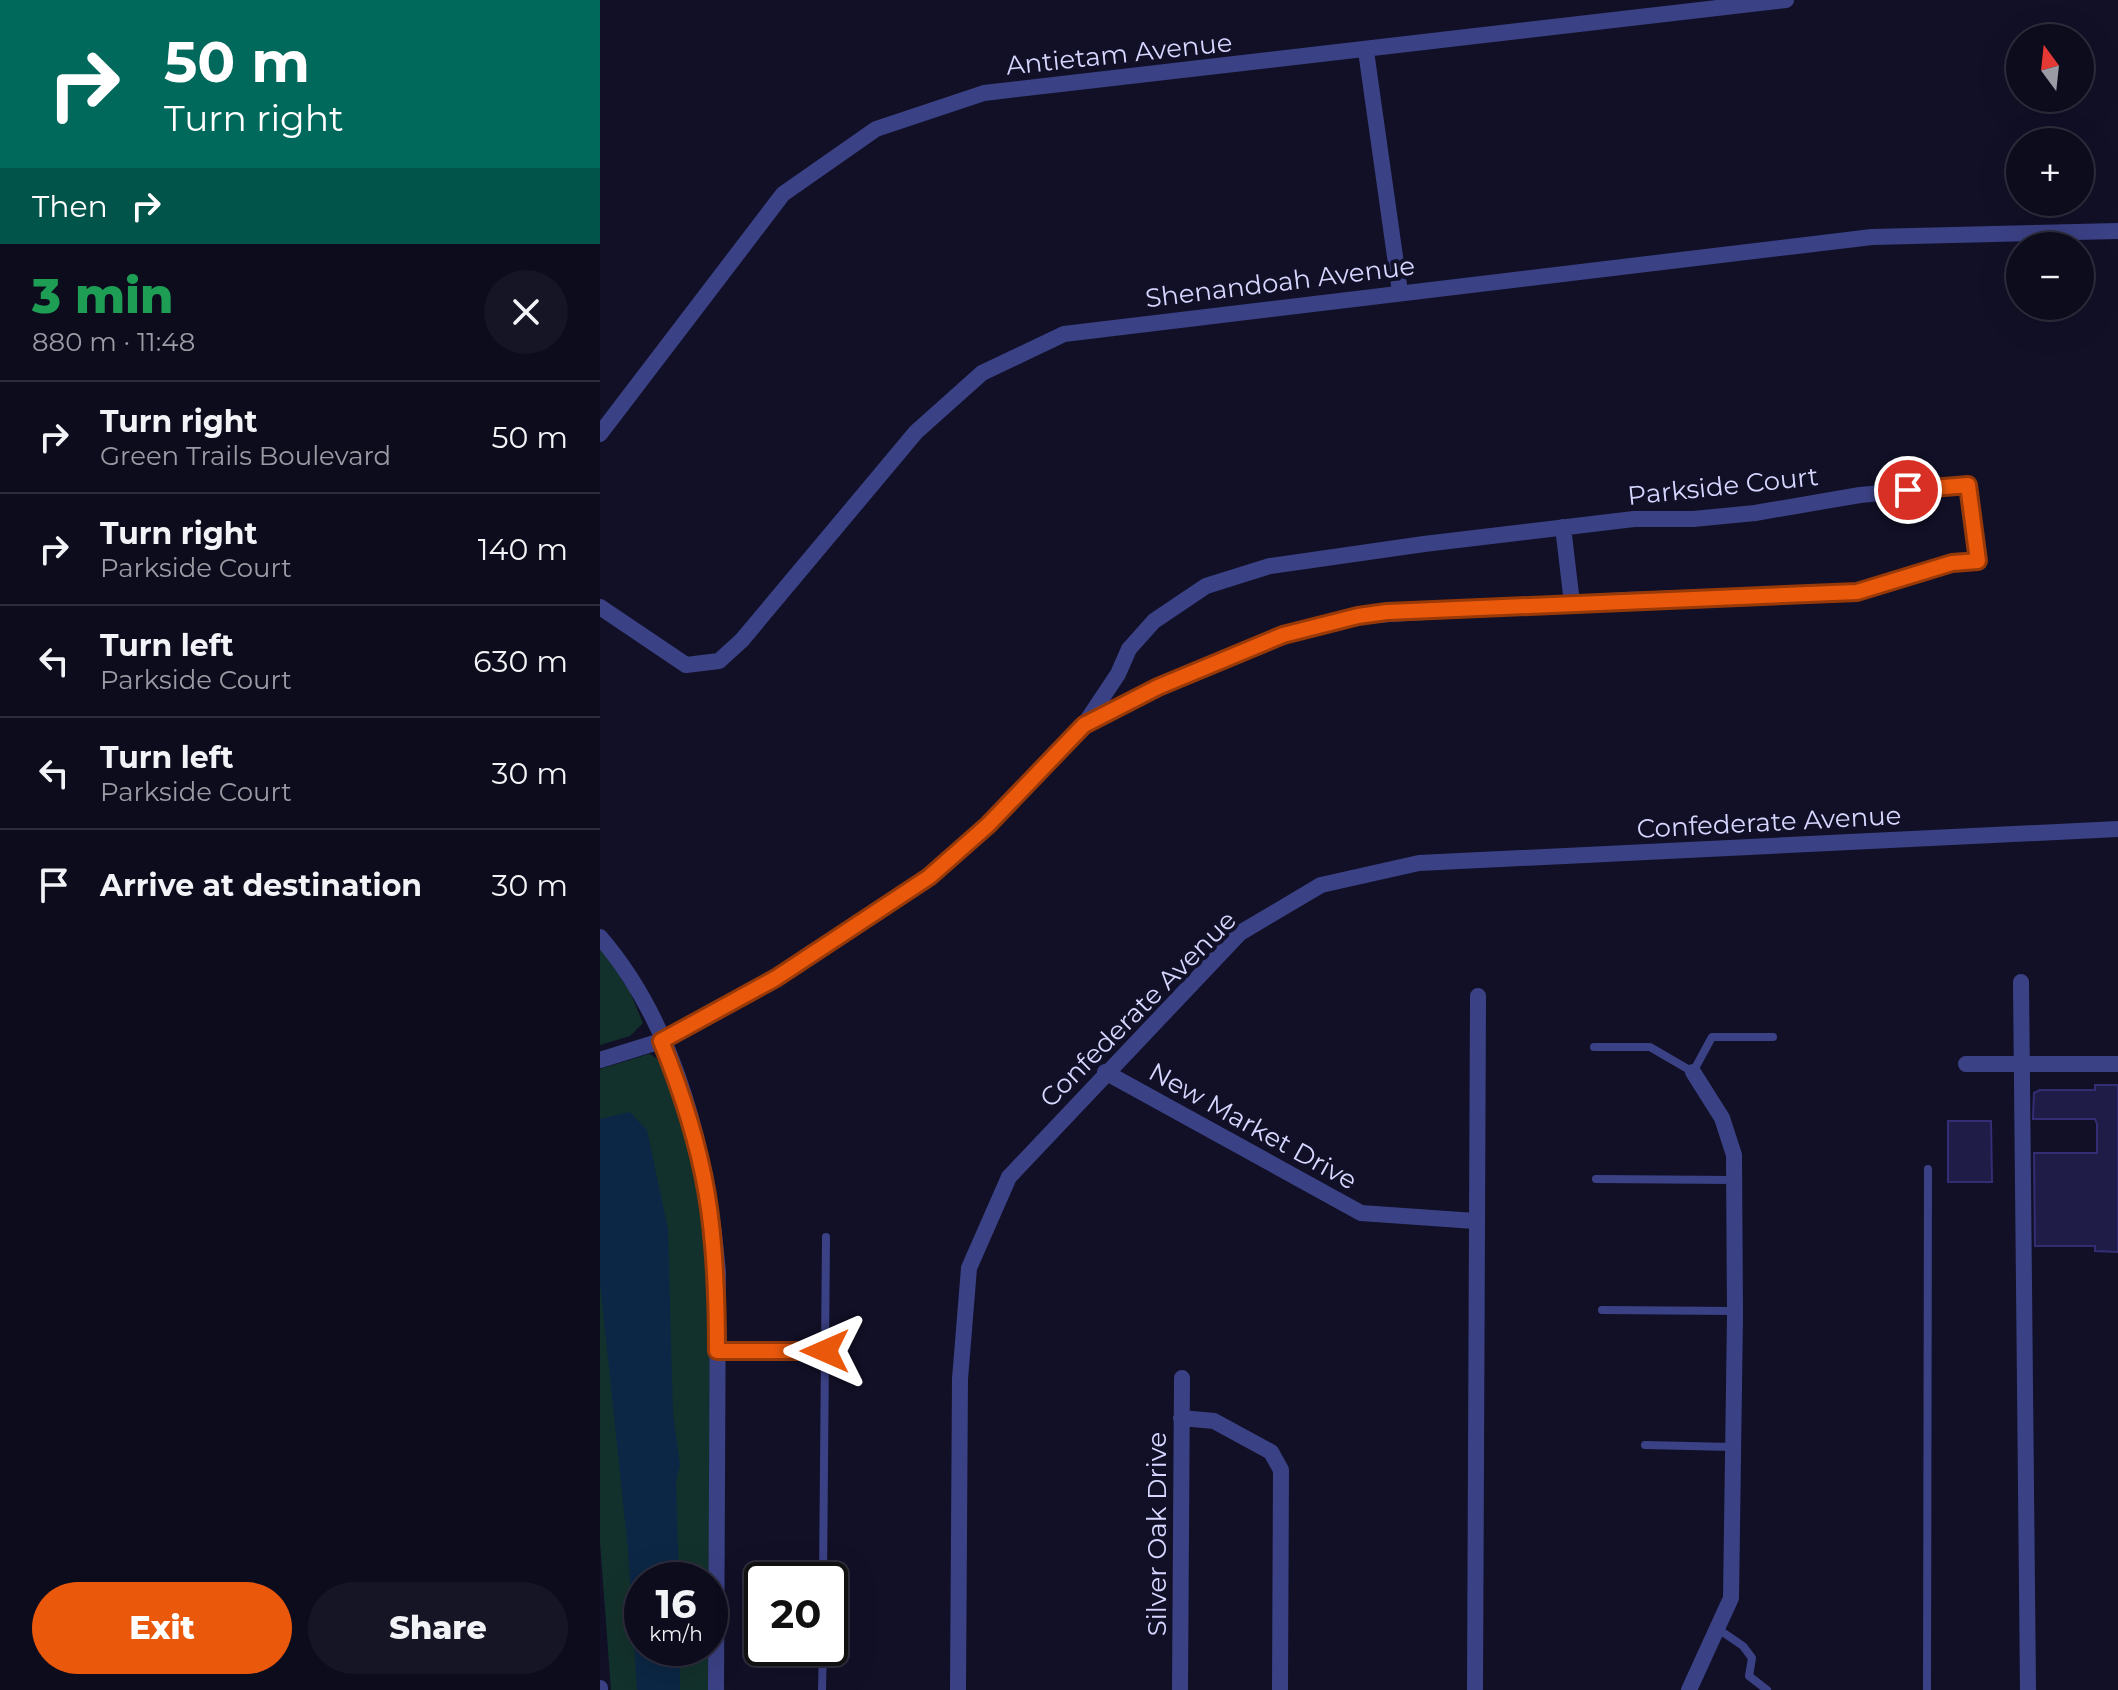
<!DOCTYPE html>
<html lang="en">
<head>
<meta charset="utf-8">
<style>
  :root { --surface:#0d0c1d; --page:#161526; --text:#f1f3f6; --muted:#9a9ba4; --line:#2d2c3b; --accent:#ea580c }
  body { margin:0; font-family:Montserrat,sans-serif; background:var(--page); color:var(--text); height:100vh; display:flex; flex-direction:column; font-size:30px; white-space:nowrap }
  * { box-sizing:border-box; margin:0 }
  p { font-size:26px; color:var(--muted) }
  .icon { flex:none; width:44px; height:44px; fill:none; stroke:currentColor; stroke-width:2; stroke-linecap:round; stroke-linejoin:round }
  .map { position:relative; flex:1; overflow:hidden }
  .side { display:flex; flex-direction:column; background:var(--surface); width:600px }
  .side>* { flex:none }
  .top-card { background:#00695c; color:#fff; overflow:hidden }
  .needle { width:52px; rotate:345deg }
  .buttons { position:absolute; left:1406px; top:24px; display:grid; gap:16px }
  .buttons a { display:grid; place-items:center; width:88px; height:88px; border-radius:50%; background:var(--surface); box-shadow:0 8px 32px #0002,0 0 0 2px var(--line); font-size:40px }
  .speed { position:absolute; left:24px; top:1562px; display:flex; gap:16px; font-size:40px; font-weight:700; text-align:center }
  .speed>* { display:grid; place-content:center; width:104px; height:104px; border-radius:50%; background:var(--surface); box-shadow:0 8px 32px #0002,0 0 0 2px var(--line); line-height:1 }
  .speed small { font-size:20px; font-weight:400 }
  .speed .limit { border:4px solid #111; border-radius:12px; background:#fff; color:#111 }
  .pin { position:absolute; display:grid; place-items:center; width:68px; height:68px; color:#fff; margin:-34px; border:4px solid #fff; border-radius:50%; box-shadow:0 2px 8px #0007 }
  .me { position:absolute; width:88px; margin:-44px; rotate:270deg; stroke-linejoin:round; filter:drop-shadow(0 0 6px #0008) }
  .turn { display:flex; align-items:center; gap:28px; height:168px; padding:0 32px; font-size:36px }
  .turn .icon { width:104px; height:104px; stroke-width:2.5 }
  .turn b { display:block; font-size:56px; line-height:68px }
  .then { display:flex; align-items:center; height:76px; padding:0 32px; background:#0003; gap:16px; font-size:30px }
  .round { display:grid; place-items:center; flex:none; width:84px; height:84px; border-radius:42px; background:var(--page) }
  .headline { display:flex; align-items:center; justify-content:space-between; height:136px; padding:0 32px }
  h1 { font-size:48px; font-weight:800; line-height:60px; color:#1e9e55 }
  .button { display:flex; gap:16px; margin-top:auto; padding:16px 32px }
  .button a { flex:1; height:92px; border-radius:48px; background:var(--accent); color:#fff; font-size:32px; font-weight:800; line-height:92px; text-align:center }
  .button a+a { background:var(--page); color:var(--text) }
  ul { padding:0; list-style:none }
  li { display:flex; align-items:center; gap:24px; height:112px; padding:0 32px; border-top:2px solid var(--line) }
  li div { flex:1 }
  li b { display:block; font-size:30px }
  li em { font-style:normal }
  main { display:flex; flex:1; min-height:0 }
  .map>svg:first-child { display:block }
  .green { fill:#13312c }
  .water { fill:#0b2745 }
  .building { fill:#1f1c48; stroke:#332e73; stroke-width:2 }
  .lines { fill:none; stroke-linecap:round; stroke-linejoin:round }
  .service { stroke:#3b4185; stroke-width:8 }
  .minor { stroke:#3b4185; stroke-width:16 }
  .route-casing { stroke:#983908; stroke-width:20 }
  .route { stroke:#ea580c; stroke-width:14 }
  .labels { text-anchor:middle; stroke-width:8; stroke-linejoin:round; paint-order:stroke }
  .street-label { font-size:26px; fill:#d6d6ff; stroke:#111027 }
</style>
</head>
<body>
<main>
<section class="side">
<div class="top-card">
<div class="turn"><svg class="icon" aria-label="right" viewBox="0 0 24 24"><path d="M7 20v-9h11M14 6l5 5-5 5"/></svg><div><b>50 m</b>Turn right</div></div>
<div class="then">Then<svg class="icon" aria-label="right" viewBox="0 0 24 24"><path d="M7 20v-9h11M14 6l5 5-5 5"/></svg></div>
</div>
<div class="headline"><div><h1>3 min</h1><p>880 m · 11:48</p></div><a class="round"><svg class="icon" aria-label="close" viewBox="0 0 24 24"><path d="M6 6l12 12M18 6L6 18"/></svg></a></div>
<ul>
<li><svg class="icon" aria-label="right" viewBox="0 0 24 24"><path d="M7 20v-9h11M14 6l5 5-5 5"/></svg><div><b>Turn right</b><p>Green Trails Boulevard</p></div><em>50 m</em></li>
<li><svg class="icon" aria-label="right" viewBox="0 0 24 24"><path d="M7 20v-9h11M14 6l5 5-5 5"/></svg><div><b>Turn right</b><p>Parkside Court</p></div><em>140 m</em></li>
<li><svg class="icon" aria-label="left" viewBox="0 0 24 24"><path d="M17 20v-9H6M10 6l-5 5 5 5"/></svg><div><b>Turn left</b><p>Parkside Court</p></div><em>630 m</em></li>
<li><svg class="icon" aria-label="left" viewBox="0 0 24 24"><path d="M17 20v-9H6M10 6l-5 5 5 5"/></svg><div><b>Turn left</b><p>Parkside Court</p></div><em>30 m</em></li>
<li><svg class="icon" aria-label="arrive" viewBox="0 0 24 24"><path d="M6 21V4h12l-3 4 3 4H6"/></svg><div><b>Arrive at destination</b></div><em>30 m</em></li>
</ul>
<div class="button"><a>Exit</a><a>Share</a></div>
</section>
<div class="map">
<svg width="1518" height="1690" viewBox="0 0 1518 1690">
  <rect width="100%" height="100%" fill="#111027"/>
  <path class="green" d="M0 946 30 992 43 1023 30 1036 0 1045Z
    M49 1054C86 1066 109 1226 110 1264 115 1369 110 1475 110 1580H42V1648H110V1690H11L0 1542V1069Z"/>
  <path class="water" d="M30 1112 47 1130 68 1229 73 1413 80 1465 76 1482 79 1580H42V1648H80V1690H37L28 1550 0 1282V1119Z"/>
  <path class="building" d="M1495 1085H1518V1252L1495 1251V1246H1435L1434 1153H1497V1124L1495 1119H1433L1434 1093 1440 1090H1495Z
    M1348 1121H1391L1392 1182H1348Z"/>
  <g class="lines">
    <path class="service" d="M994 1047H1050L1093 1072 1112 1037H1173
      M996 1179 1134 1180
      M1002 1310 1135 1311
      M118 1351H225
      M1045 1445 1132 1447
      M223 1580 226 1237
      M1118 1629 1143 1646 1152 1658 1149 1676 1167 1690
      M222 1690 223 1648
      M1327 1690 1328 1169"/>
    <path class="minor" d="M766 51 800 292
      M0 434 183 194 276 129 384 93 1186 0
      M963 527 972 603
      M0 607 86 665 119 661 142 640 316 432 382 373 464 334 1272 237 1518 231
      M0 937C77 1026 108 1158 118 1272L116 1690
      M1421 982 1428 1690
      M0 1060 61 1041 97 1023 176 978 329 877 388 825 484 725 518 674 529 649 554 621 606 586 670 566 824 544 1034 519H1093L1155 513 1260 495 1368 485 1378 561 1352 563 1257 592 1025 600 758 616 683 635 628 657 558 687 484 725
      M1366 1064H1518
      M505 1072 761 1213 875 1221
      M581 1418 614 1421 671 1452 681 1470 680 1690
      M0 1688V1690
      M358 1690 360 1379 369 1268 409 1177 640 933 721 885 819 863 1518 829
      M580 1690 582 1378
      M875 1690 878 996
      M1089 1690 1131 1598 1135 1316 1134 1155 1122 1118 1093 1072"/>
  </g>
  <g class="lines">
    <g class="route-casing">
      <path id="route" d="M225 1351H117C117 1228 108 1156 61 1041L176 978 329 877 388 825 484 725 558 687 683 635 758 616 787 612 1257 592 1352 563 1378 561 1368 485 1308 490"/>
    </g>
    <use href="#route" class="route"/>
  </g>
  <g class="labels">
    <g class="street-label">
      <text transform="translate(519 54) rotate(-6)" y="9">Antietam Avenue</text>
      <text transform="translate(680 282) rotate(-7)" y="9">Shenandoah Avenue</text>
      <text transform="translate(1123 486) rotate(-6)" y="9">Parkside Court</text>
      <text transform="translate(1169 822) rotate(-3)" y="9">Confederate Avenue</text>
      <text transform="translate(538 1009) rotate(-45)" y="9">Confederate Avenue</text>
      <text transform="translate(653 1126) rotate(29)" y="9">New Market Drive</text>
      <text transform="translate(557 1534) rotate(-90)" y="9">Silver Oak Drive</text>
    </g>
  </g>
</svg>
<div class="buttons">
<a><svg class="needle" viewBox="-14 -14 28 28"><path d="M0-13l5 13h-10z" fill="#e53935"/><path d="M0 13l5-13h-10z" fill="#9a9ba4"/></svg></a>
<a>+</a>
<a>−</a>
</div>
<div class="speed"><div>16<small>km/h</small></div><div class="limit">20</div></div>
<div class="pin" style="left:1308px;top:490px;background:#d93025"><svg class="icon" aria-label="arrive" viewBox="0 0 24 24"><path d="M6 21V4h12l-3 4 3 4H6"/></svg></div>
<svg class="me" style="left:225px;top:1351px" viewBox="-20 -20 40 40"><path d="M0-17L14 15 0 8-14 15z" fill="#ea580c" stroke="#fff" stroke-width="4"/></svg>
</div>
</main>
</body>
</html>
